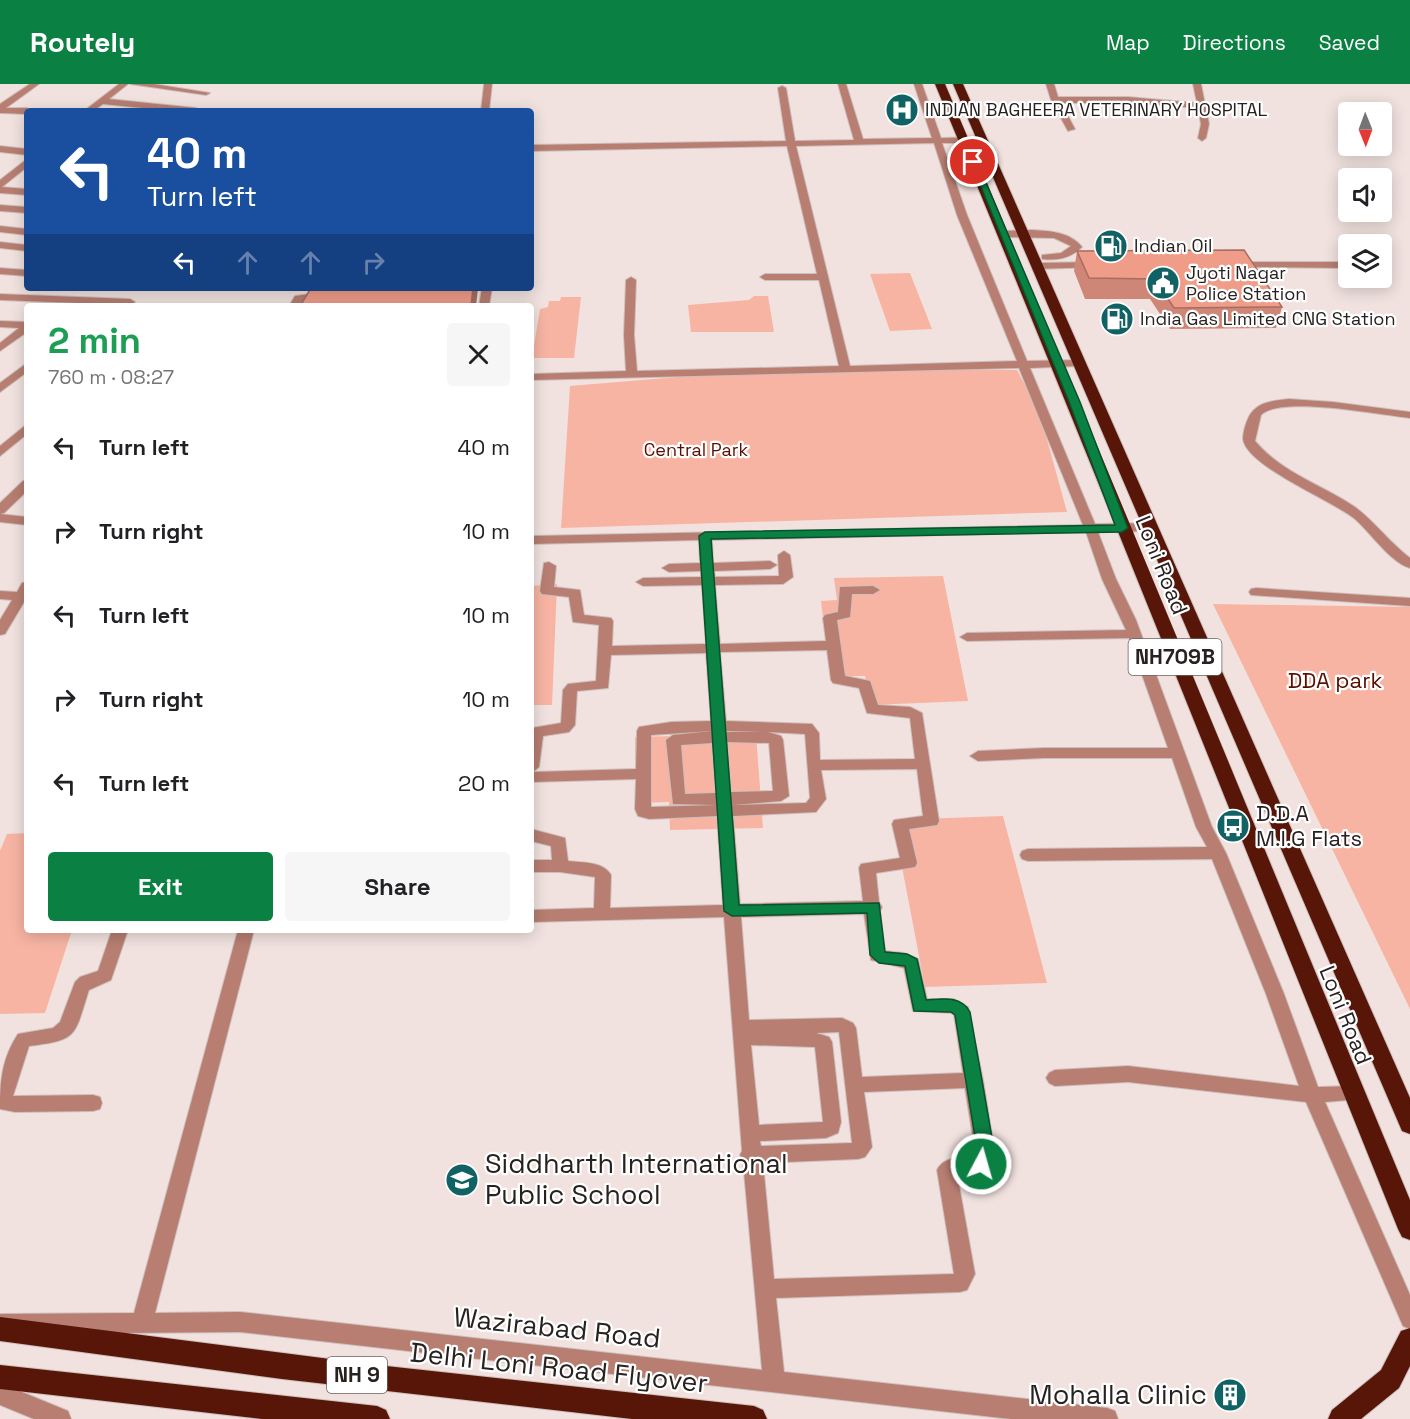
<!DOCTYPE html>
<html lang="en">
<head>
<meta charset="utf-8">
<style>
  :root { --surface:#fff; --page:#f6f6f6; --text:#202124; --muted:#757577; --accent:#0b8043 }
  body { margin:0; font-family:"Space Grotesk",sans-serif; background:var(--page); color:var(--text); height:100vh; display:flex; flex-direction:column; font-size:22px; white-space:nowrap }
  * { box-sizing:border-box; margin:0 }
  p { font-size:20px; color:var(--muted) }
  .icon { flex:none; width:33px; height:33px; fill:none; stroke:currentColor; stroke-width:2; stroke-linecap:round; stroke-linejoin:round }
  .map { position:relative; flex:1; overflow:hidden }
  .drawer { position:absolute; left:24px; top:219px; width:510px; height:630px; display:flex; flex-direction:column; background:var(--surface); border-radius:6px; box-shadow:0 3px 15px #0003 }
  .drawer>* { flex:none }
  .guide { position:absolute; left:24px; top:24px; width:510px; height:183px; border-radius:6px; box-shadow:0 3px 15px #0003; background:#1a4fa0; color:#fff; overflow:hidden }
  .needle { width:39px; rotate:179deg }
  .controls { position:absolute; left:1338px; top:18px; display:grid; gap:12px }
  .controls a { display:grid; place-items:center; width:54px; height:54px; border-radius:6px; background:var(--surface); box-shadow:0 3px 15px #0003; font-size:30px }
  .pin { position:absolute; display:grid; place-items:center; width:51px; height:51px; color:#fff; margin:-26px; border:3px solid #fff; border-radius:50%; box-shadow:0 2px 6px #0007 }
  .me { position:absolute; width:66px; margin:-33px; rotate:6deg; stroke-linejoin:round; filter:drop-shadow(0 0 4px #0008) }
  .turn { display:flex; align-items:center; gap:21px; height:126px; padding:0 24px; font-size:27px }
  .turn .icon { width:78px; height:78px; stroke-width:2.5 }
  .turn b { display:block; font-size:42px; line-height:51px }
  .lanes { display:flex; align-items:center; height:57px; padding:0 24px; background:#0003; justify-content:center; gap:30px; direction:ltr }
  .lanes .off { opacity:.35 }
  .round { display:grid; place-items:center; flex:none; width:63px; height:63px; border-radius:6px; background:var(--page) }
  .head { display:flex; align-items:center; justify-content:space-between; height:102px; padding:0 24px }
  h1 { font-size:36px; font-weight:700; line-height:45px; color:#1e9e55 }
  .cta { display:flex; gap:12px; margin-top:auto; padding:12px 24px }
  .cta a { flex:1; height:69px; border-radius:6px; background:var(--accent); color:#fff; font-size:24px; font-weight:700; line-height:69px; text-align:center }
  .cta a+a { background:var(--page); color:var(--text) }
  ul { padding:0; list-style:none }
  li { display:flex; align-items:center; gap:18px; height:84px; padding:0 24px }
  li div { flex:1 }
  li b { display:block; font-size:22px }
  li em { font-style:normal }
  header { display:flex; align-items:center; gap:36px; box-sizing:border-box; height:84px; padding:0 30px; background:var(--accent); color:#fff }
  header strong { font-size:28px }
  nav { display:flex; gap:33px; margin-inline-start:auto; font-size:21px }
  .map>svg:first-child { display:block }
  .green { fill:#f7b4a3 }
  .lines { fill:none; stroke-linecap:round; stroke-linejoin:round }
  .minor-casing { stroke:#cdbfbd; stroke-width:2 }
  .highway-casing { stroke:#cdbfbd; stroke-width:2 }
  .minor { fill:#b77e71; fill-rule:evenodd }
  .highway { fill:#571608; fill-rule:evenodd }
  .wall { fill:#ce8676 }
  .shaded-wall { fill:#a76d60 }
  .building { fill:#ef9c89; stroke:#a76d60; stroke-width:1.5 }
  .route { fill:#0b8043; stroke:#07532c; stroke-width:1.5 }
  .labels { text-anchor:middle; stroke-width:4.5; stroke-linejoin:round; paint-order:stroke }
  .far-poi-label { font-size:18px; fill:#272120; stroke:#fff; text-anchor:start }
  .far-park-label { font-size:18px; fill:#580f01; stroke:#fff }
  .shield { fill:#fff; stroke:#686463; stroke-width:1.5 }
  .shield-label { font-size:21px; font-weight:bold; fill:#272120 }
  .street-label { font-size:22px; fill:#272120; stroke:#fff }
  .park-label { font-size:22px; fill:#580f01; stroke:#fff }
  .poi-label { font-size:22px; fill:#272120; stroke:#fff; text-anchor:start }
  .near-poi-label { font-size:27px; fill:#272120; stroke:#fff; text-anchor:start }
  .near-street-label { font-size:27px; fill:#272120; stroke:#fff }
</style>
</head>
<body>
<header>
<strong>Routely</strong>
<nav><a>Map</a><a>Directions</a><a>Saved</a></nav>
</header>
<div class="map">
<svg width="1410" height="1335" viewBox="0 0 1410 1335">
  <rect width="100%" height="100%" fill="#f1e2df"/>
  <path class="green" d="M910 189 932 245 890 247 870 190Z
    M754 212H768L774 248H691L688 221 749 216Z
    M561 213H581L574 274H532L540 225 548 223 549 217H560Z
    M947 286H1017L1040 330 1067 428 561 444 570 302 690 292Z
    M943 492 968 617 870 621 865 592H830L821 517 837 516 834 494Z
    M557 500 552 621H531V502Z
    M1213 520 1410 523V925Z
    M756 650 763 744 670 746 669 718 635 719V653Z
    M1003 732 1047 899 925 903 893 736Z
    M27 749V846H72L45 929 0 930V767L7 750Z"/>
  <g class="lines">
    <g class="minor-casing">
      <path id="minor" d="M30 0H39L6 24H27L31 27H27V30L0 29V20Z
        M119 0H128L109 15 196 24 200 27H172L103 20 93 27H84Z
        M130 0H154L210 9 206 11Z
        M484 0H492L489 27H481Z
        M838 0H846L863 55 932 54 914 0H922L941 54 982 53 986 56 982 59H942L967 131 1027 277 1080 276 1086 279 1080 282 1030 284 1095 440 1151 439 1157 443 1151 447 1098 448 1116 495 1136 536 1212 743 1226 769 1284 910 1318 1003 1354 1002 1361 1005 1363 1010 1361 1015 1325 1018 1410 1211V1245L1403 1242 1306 1018 1128 998 1055 1002 1049 999 1046 994 1049 989 1055 986 1128 982 1299 1002 1266 910 1212 775 1028 777 1022 775 1020 771 1022 767 1028 765 1207 763 1196 743 1172 674H1044L978 677 970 672 978 667 1044 664H1168L1129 554 967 557 960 553 967 549 1126 546 1102 495 1086 448 712 456 713 479 770 477 777 481 770 485 714 487 715 493 779 492 778 471 784 467 790 471 793 493 783 500 715 501 720 560 826 557 823 534 825 531 838 528 840 503 873 502 880 506 873 510H852L850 533 837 536 845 592 870 597 878 621 910 623 922 629 939 737 937 741 909 745 917 779 915 783 876 789 879 818 882 823 880 827 885 867 904 869 918 875 927 915H954L968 923 983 996 996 1077 993 1083 976 1088 957 1090 975 1190 967 1206 960 1208 776 1214 784 1288 1107 1324 1115 1327 1118 1335H1011L240 1248 0 1250V1230L134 1229 238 846H254L155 1229 240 1228 762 1286 743 1077 740 1071 742 1067 724 833 531 838V826L594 824 595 793 560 788H531V776H552L551 762 531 757V745L565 754 568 777C583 779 603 777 611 791L610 824 723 821 717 732 649 735 638 732 635 725 636 695 531 698 532 644 561 639 563 606 568 600 596 597 599 541 573 538 569 513 542 510 540 507 544 479 549 478 556 482 554 503 580 506 584 531 611 534 613 537 612 562 706 560 702 501 643 502 636 498 643 494 701 493V487L669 488 662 484 669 480 700 479 699 456 531 460V452L1083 441 1019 284 531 296V290L626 287 624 251 626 196 631 193 636 196 634 251 637 287 839 282 819 196H765L760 193 765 190H817L787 62 531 67V61L786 57 778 4 782 2 786 4 795 57 854 56ZM934 59 957 131 1017 277 850 282 796 62ZM827 566 831 596 833 599 859 604 867 629 910 634 915 675 820 676 819 649 812 640 726 637 720 568ZM706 569 711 637 671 638 639 643 637 647 636 685 533 688 539 683 543 652 569 648 575 641 577 607 608 604 611 571ZM712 647 673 651 666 656 673 720 717 721 651 723V651ZM726 647 765 648H726ZM768 648 805 650 810 714 806 719 732 721 781 717 789 712 783 656 781 652ZM727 658 769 659 773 707 731 708ZM712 659 716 709 685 710 681 661ZM917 685 923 732 894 736 892 740 900 774 861 780 859 784 863 817 740 820 733 732 816 728 826 715 821 686ZM864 830 871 876 904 884 913 927 951 929 954 931 963 989 862 993 856 944 853 939 842 934 749 936 741 833ZM839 948 852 1059 761 1062 760 1057 826 1054 838 1049 841 1038 832 958 829 953 816 949ZM751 961 815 963 823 1038 759 1041ZM965 1004 976 1072C962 1073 944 1072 937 1086L954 1190 774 1195 763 1079 858 1075 865 1073 872 1063 864 1008Z
        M1046 0H1054L1058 13H1128L1197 19 1193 0H1201L1205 20 1208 22 1206 24 1209 40 1206 54 1202 57 1198 54 1201 40 1198 24 1128 19H1061L1075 45 1068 47 1051 16Z
        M0 62 27 65V71L0 68Z
        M27 75V83L2 103 27 105V111L0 109V96Z
        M0 121 27 123V129L0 127Z
        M0 142 27 145V151L0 148Z
        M1032 146C1050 147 1070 148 1082 163 1071 174 1058 177 1042 175V171L1061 169 1071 162 1054 154 1003 153 998 150 1003 147Z
        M0 158 27 161V167L0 164Z
        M1094 178 1099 181 1098 183 1037 185 1032 182 1037 179Z
        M1235 178H1348V184L1231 183 1230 181Z
        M0 184 27 186V192L0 190Z
        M482 204H492L489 222H479Z
        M325 208 329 209V213L303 217 299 222H289L295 212Z
        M0 210 130 215 135 218 130 221 0 216Z
        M0 237 27 238V248L0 267V259L19 244 0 243Z
        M27 279V288L0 308V299Z
        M1289 315 1333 318 1410 328V334C1382 331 1280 311 1261 331L1255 357C1282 389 1321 400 1355 423 1375 438 1390 459 1410 474V484C1391 479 1370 448 1355 435 1333 417 1246 382 1243 355 1243 350 1245 342 1247 337 1254 318 1271 317 1289 315Z
        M27 340V350L0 372V362Z
        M27 396V407L4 429 0 430V419L23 397Z
        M0 430 27 433V441L0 438Z
        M27 498V513L5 550 0 551V536L12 516 0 515V507L17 508 22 499Z
        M1256 504 1410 514V522L1251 511 1249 508 1251 505Z
        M112 846H128L111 896 89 906C74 952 79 956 29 962L13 1012 93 1011 100 1013 102 1019 100 1025 93 1027 15 1028 0 1025C0 997 2 974 18 950L53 944 60 938 75 898 80 893 98 887Z
        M0 1299 68 1327 71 1335H34L0 1321Z"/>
    </g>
    <g class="highway-casing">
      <path id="highway" d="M935 0H945C1103 371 1255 744 1410 1116V1156L1402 1153 1398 1145C1244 763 1093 380 935 0Z
        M953 0H963L1410 1014V1050L1402 1047 1399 1040Z
        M0 1233 377 1281 754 1322 763 1326 767 1335H632L282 1295 0 1257Z
        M1410 1244V1282L1399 1304 1361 1335H1328L1332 1326 1381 1286 1401 1247Z
        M0 1281 377 1322 386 1326 390 1335H262L0 1305Z"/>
    </g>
    <use href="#minor" class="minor"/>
    <use href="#highway" class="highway"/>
  </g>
  <path class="wall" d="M1077 167 1282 223 1276 244 1170 245 1150 215H1085L1074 187Z"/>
  <path class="shaded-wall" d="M473 204H478L476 222H471Z"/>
  <path class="building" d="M1244 166 1282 223 1174 224 1155 195 1089 194 1077 167Z
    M311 204H473L471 222H300Z"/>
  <path class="route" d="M970 76 977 78 1080 318 1128 444 1122 448 711 455 739 821 879 819 885 868 907 870 917 875 926 916C942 915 961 911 970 928L995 1071 992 1082 981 1088 975 1085 972 1080 978 1071 955 931 951 928 914 927 905 882 879 879 870 871 867 829 732 832 724 827 699 452 705 448 1115 441 1069 318Z"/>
  <defs>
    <g id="hospital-disc" transform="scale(1.725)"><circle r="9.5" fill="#116264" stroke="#fff"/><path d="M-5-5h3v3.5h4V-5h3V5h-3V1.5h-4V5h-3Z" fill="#fff"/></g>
    <g id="fuel-disc" transform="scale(1.725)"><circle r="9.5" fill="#116264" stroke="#fff"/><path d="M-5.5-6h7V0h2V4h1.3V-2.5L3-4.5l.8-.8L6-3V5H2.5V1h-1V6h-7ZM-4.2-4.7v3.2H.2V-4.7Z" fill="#fff"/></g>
    <g id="civic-disc" transform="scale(1.725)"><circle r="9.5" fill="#116264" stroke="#fff"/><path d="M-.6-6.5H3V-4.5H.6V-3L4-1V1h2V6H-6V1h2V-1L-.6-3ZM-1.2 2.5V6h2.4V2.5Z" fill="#fff"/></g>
    <g id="bus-disc" transform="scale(1.725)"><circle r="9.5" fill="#116264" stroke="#fff"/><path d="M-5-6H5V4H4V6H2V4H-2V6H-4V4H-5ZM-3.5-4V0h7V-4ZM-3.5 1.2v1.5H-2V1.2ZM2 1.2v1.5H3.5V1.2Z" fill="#fff"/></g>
    <g id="school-disc" transform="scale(1.725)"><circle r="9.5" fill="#116264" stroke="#fff"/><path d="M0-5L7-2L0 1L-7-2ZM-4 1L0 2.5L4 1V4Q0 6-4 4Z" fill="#fff"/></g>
    <g id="building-disc" transform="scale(1.725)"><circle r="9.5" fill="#116264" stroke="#fff"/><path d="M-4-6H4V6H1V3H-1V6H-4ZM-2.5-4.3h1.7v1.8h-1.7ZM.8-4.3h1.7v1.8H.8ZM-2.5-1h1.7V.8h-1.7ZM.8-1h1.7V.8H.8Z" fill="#fff"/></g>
  </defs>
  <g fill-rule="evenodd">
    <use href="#hospital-disc" x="902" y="26"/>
    <use href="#fuel-disc" x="1111" y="162"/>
    <use href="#civic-disc" x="1163" y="199"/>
    <use href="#fuel-disc" x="1117" y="235"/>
    <use href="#bus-disc" x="1233" y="742"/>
    <use href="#school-disc" x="462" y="1096"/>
    <use href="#building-disc" x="1230" y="1311"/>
  </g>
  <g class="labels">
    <g class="far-poi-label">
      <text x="925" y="32">INDIAN BAGHEERA VETERINARY HOSPITAL</text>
      <text x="1134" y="168">Indian Oil</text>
      <text x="1186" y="195">Jyoti Nagar<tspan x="1186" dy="21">Police Station</tspan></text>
      <text x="1140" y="241">India Gas Limited CNG Station</text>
    </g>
    <g class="far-park-label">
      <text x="696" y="372">Central Park</text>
    </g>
    <g class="shield">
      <rect x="1128.5" y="555" width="93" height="36" rx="4.5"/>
      <rect x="327" y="1273" width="60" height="36" rx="4.5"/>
    </g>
    <g class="shield-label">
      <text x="1175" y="580">NH709B</text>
      <text x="357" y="1298">NH 9</text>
    </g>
    <g class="street-label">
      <text transform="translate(1162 481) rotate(68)" y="8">Loni Road</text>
      <text transform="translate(1346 931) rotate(68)" y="8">Loni Road</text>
    </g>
    <g class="park-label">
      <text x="1335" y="604">DDA park</text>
    </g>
    <g class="poi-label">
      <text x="1256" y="737">D.D.A<tspan x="1256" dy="25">M.I.G Flats</tspan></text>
    </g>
    <g class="near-poi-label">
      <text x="485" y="1089">Siddharth International<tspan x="485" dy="31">Public School</tspan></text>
      <text x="1207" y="1320" text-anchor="end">Mohalla Clinic</text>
    </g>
    <g class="near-street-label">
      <text transform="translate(557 1244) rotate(6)" y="9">Wazirabad Road</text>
      <text transform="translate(559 1284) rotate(6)" y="9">Delhi Loni Road Flyover</text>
    </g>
  </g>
</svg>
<div class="controls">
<a><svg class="needle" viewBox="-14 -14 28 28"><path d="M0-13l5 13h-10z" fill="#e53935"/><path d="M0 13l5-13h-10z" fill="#757577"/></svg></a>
<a><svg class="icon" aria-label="sound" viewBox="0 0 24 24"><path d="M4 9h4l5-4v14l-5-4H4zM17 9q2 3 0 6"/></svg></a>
<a><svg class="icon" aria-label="layers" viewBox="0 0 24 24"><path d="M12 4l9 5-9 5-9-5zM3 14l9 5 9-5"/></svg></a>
</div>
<div class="pin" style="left:973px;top:78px;background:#d93025"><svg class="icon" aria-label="arrive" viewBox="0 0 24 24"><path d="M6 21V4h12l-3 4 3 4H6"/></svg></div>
<svg class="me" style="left:981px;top:1080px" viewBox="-20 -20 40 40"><circle r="17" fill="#0b8043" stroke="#fff" stroke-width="3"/><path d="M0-11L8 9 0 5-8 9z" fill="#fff"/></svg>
<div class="guide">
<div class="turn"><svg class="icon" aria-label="left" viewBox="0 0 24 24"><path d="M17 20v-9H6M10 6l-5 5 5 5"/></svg><div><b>40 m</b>Turn left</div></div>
<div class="lanes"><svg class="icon" aria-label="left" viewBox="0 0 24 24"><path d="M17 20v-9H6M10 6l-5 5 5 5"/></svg><svg class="icon off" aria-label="ahead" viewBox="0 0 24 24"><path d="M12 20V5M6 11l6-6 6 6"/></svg><svg class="icon off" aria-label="ahead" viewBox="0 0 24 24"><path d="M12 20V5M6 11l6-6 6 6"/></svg><svg class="icon off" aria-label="right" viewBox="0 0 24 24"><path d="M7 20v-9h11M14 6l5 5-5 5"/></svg></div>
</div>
<section class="drawer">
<div class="head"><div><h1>2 min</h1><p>760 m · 08:27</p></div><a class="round"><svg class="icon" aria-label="close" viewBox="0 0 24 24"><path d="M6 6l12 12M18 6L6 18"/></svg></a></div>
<ul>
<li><svg class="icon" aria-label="left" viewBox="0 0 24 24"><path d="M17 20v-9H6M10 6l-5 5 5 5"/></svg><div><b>Turn left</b></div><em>40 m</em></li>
<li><svg class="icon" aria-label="right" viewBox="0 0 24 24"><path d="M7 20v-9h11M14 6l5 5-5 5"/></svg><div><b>Turn right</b></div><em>10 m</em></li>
<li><svg class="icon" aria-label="left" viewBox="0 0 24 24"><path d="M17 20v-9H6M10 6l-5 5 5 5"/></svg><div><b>Turn left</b></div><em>10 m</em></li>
<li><svg class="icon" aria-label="right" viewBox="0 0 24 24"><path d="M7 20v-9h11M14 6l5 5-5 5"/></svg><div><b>Turn right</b></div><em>10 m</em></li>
<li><svg class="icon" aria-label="left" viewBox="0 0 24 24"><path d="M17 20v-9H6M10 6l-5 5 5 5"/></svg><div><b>Turn left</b></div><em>20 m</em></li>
</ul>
<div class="cta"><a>Exit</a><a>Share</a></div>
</section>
</div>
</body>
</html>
